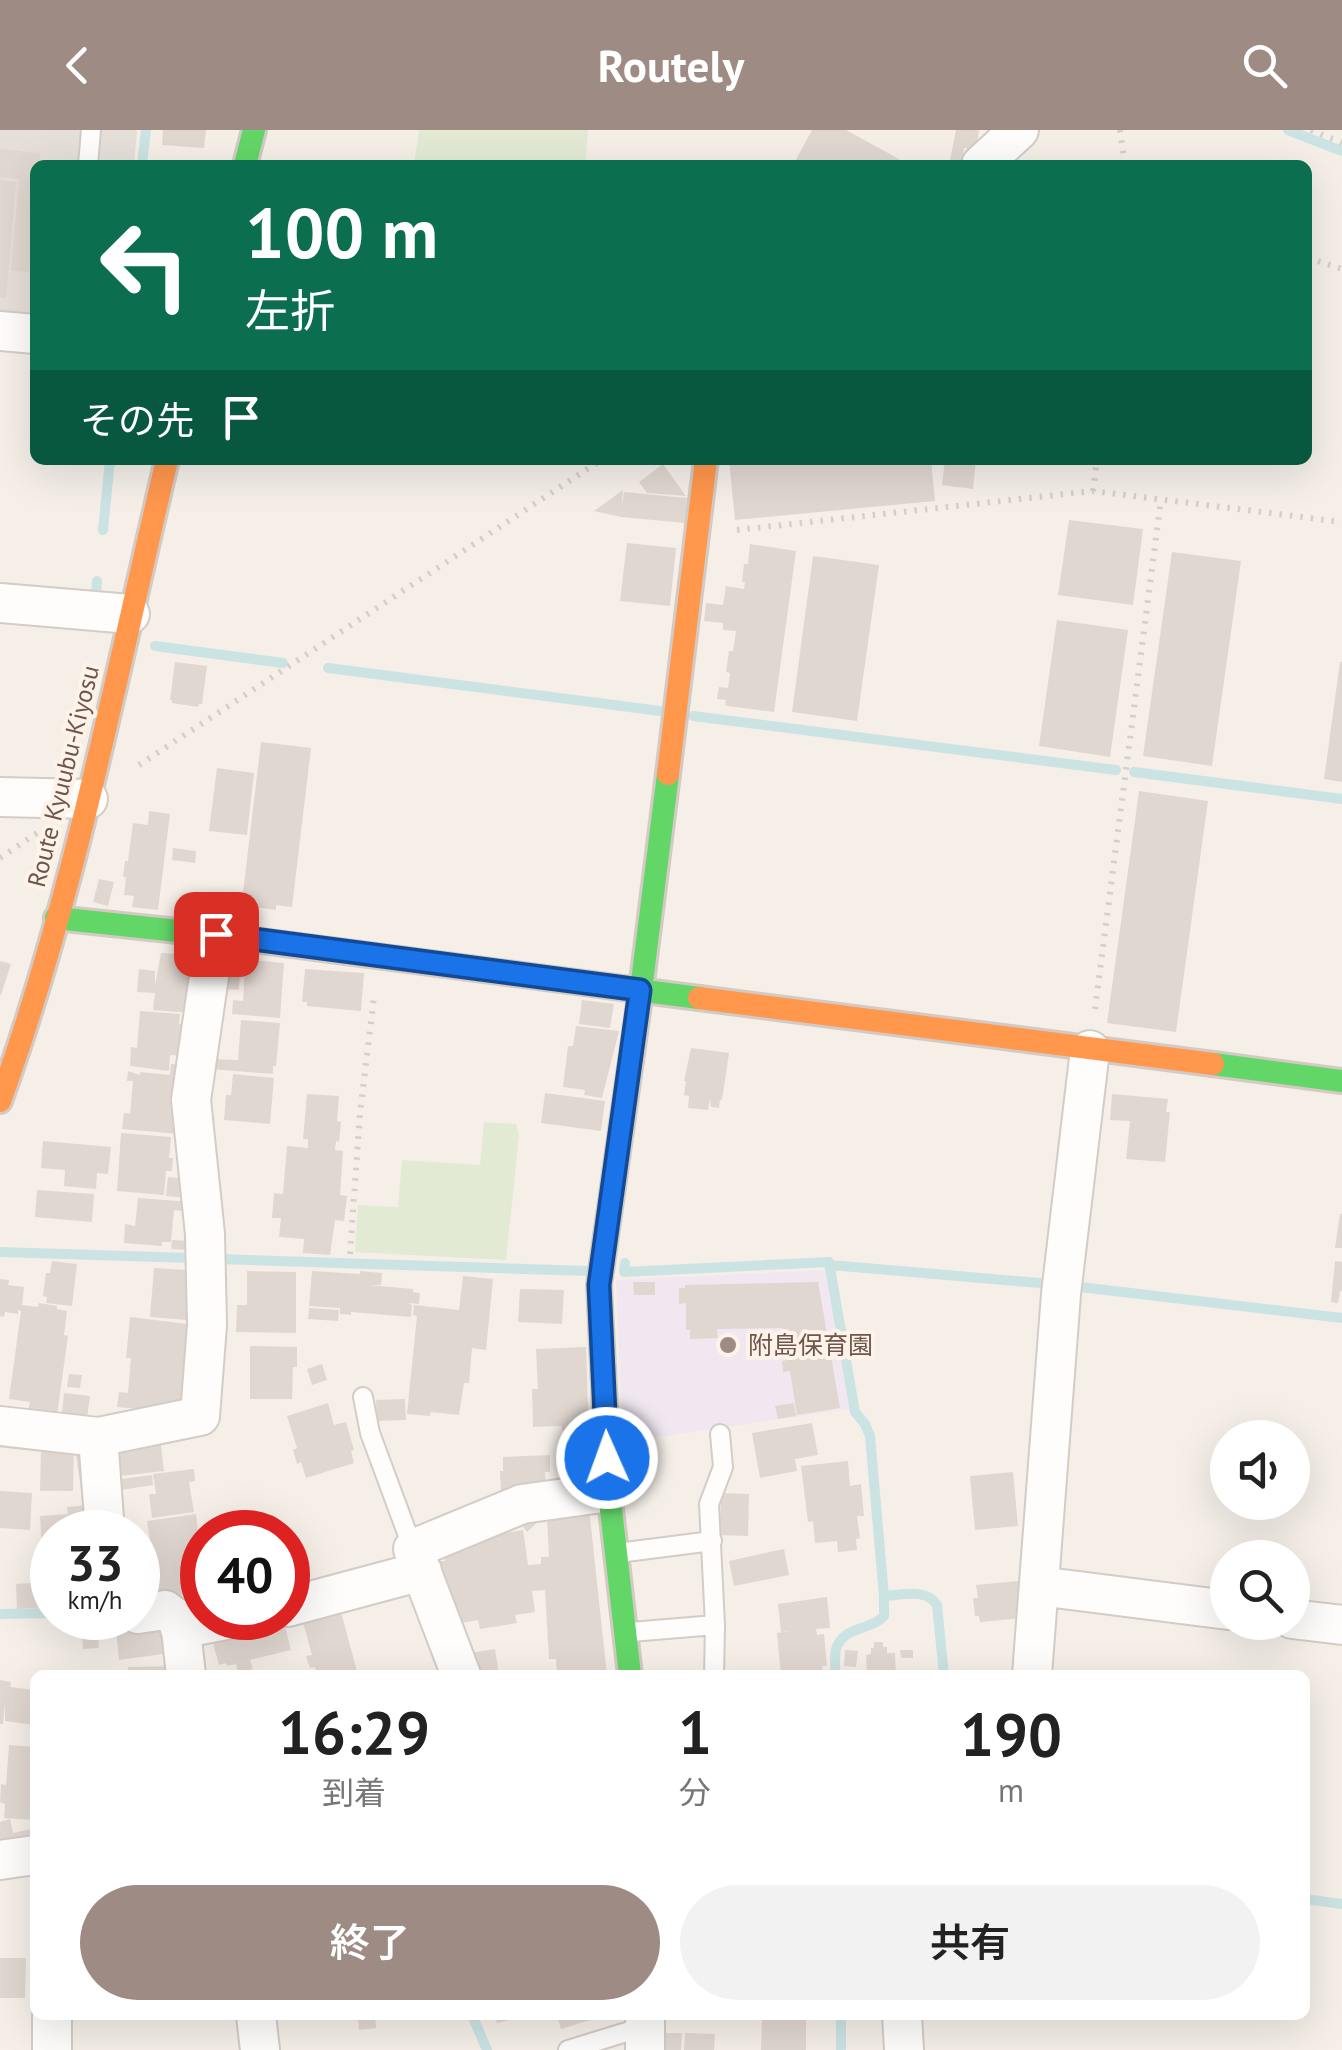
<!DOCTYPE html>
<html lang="ja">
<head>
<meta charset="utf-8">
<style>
  :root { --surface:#fff; --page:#f2f2f2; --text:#222; --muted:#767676; --accent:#9e8b83 }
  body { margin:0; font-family:"PT Sans","Noto Sans JP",sans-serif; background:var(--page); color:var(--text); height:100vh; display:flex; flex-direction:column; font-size:38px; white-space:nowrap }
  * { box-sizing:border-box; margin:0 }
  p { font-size:32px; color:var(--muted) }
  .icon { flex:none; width:55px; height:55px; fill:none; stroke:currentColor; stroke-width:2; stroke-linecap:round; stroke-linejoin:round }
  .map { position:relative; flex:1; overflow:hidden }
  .drawer { position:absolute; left:30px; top:1540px; width:1280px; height:350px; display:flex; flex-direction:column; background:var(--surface); border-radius:15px; box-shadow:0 10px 40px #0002 }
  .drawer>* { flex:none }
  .banner { position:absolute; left:30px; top:30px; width:1282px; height:305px; border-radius:15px; box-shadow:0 10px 40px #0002; background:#0b6e4f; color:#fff; overflow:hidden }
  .controls { position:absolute; left:1210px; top:1290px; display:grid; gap:20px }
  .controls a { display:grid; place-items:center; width:100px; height:100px; border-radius:50%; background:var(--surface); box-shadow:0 10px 40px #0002; font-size:50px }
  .speed { position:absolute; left:30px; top:1380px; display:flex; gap:20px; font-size:50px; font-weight:700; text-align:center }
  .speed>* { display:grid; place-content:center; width:130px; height:130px; border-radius:50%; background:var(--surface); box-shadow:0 10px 40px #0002; line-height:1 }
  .speed small { font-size:25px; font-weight:400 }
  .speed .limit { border:15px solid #d22; background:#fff; color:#111 }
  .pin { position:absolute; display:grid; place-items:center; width:85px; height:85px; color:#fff; margin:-42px; border-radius:20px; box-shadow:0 5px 15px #0006 }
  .me { position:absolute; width:110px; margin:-55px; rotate:358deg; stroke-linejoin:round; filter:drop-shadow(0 0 8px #0008) }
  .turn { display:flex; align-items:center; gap:35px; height:210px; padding:0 50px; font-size:45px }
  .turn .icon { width:130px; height:130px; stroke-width:2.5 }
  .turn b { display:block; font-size:70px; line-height:85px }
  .then { display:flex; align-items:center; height:95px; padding:0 50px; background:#0003; gap:20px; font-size:38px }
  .eta { display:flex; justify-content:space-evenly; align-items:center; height:170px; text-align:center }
  .eta b { font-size:60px; font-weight:600; line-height:70px }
  .action { display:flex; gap:20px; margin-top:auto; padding:20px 50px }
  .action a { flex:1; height:115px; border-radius:60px; background:var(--accent); color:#fff; font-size:40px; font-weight:600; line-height:115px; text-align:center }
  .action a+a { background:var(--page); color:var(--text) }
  header { display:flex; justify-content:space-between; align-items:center; height:130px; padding:0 50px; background:var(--accent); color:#fff; font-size:45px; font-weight:600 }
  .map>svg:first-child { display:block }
  .industrial { fill:#e6dfd9 }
  .education { fill:#f0e7f0 }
  .green { fill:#e3ead4 }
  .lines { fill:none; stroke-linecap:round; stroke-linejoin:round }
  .stream { stroke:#cce3e3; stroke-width:10 }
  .building { fill:#e1d7d1 }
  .lane-casing { stroke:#d3ccc7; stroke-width:22 }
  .street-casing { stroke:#d3ccc7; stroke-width:42 }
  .fast-casing { stroke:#d4cac4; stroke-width:28 }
  .slow-casing { stroke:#d4cac4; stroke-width:28 }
  .path { stroke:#d6ceca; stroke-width:6; stroke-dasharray:2.5 8; stroke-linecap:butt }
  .lane { stroke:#fefdfc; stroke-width:18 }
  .street { stroke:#fefdfc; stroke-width:38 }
  .fast { stroke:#63d668; stroke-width:22 }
  .slow { stroke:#ff974d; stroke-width:22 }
  .route-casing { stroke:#114b97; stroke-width:25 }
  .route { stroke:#1a73e8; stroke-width:18 }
  .poi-dot { fill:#9e8b83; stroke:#fdf3e8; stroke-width:4 }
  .labels { text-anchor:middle; stroke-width:8; stroke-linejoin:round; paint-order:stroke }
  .street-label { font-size:25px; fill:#6f554c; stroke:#fdf3e8 }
  .poi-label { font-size:25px; fill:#6f554c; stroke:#fdf3e8; text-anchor:start }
</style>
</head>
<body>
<header><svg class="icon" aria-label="back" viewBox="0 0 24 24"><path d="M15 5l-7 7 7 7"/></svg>Routely<svg class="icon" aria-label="search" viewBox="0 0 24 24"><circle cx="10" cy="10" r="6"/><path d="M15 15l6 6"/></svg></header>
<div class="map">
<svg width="1342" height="1920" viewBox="0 0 1342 1920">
  <rect width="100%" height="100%" fill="#f5efe8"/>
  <path class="industrial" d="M0 0H137L134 35H35V184L0 180Z"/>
  <path class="education" d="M826 1140 849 1279 623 1312 616 1150Z"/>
  <path class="green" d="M419 0H588L585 35H414Z
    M484 992 516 994 519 1006 506 1130 355 1122 358 1075 398 1077 402 1030 480 1035Z"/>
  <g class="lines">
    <path class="stream" d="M1288 0 1342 21
      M142 35 146 0
      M103 400 110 330
      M96 464 97 451
      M155 516 283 533
      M328 538 660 581
      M693 586 1116 640
      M1134 642 1342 669
      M0 1122 190 1128
      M219 1129 588 1141
      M625 1133 624 1142 829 1132 855 1282 865 1294 870 1306 884 1466V1486C871 1501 844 1495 836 1519 834 1526 836 1537 835 1545
      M830 1135 1051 1154
      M1072 1156 1342 1188
      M884 1466C902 1465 926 1458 937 1475L944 1545
      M0 1484 52 1483
      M1305 1769 1342 1774
      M472 1885 487 1920
      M841 1920V1885"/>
  </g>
  <path class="building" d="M163 0H206L204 18 162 15Z
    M812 0H846L899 29 895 35H793Z
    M956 0H979L976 20 964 18 962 31 950 30Z
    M0 19 40 23 39 35H35V81L29 142 11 141 19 49 0 47Z
    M0 50 16 52 6 168H0Z
    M729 330H931L935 371 735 390Z
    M945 330H976L973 359 942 355Z
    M663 334 686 366 647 363 639 352Z
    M623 360 622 377 624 362 687 368 685 393 621 387 594 381Z
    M1069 390 1143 399 1133 475 1058 465Z
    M627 413 676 418 670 476 620 471Z
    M750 414 796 421 774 582 728 576 725 575 726 570 717 569 719 557 728 558 730 543 726 542 729 521H733L736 501 723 500V493L704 491 706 473 723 475 726 456 744 459 745 452H742L744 434H748Z
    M1172 422 1241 431 1212 636 1143 626Z
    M813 426 879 435 857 591 792 582Z
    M1057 490 1128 500 1110 627 1039 616Z
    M175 532 207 536 202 574H199L198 577 172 573V570H170Z
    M1340 532H1342V652L1324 649Z
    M261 612 311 618 292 777 276 775V780L255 777V772L242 771Z
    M217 638 254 643 247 705 209 701Z
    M1139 661 1208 671 1176 902 1107 893Z
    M149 681 170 684 158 780 132 777 134 766 124 765 126 747H123L125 731H128L133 693 148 695Z
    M173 718 196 721 195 733 172 730Z
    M99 749 114 752 108 776 93 772Z
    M161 823 194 825 192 883 153 880 155 863 137 862 139 839 155 841V855Z
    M239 829 284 833 280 888 232 884 233 870 243 871 245 837 239 836Z
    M0 831 11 834 1 865H0Z
    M224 837 240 838 239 860 222 859Z
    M305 839 364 843 361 881 307 876V872H302Z
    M582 870 614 874 610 898 579 894Z
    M140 881 180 884 179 894 189 895 187 926 170 925 169 941 130 936 131 917 137 918Z
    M241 890 280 893 276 936H273V944L211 939 212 929 238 930Z
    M576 896 619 901 602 968 584 965 585 960 563 957 568 916H573Z
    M691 918 729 923 722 970H720L719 978 711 977 710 969 708 980 688 978 689 966 684 965 686 951H684Z
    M171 934 188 935 179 1004 122 999 124 983 130 984 133 951H127L128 941 140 945V942L170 945Z
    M233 944 274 948 270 994 224 990 226 965H231Z
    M545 963 605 971 601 1001 541 993Z
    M307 964 339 966 337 991 341 992 339 1012 336 1011 335 1020 343 1021 340 1065 347 1066 344 1091 335 1090 330 1125 303 1123 304 1109 279 1107 281 1088H272L274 1063 283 1064 287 1016 308 1018V1009H303Z
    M1112 964 1168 969 1166 982H1170L1165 1032 1126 1029 1130 991 1110 990Z
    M121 1003 171 1007 169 1028H173L172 1041H166L164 1065 117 1061Z
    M43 1011 111 1017 108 1044 97 1043 96 1059 64 1056 65 1040 41 1038Z
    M168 1047 188 1049 186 1068 166 1066Z
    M37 1060 94 1064 92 1092 35 1087Z
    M138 1068 191 1072V1082L174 1080 171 1112H162V1116L124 1113 125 1094 135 1096Z
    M1340 1084H1342V1118H1335Z
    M172 1110 192 1111 191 1120 171 1119Z
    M52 1131 77 1134 72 1176 46 1173 47 1167 43 1166 46 1143H50Z
    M1335 1131 1342 1132V1161H1340L1338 1173 1331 1172Z
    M186 1135 193 1136 189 1145 186 1190 150 1187 154 1138 186 1140Z
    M247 1141 296 1142V1203L236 1202 237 1175H247Z
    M312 1141 360 1144V1141L382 1143 381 1155H370L413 1159V1162L420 1163 419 1174 408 1173 412 1175 411 1187 351 1182V1185L340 1184V1178L309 1176Z
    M463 1146 493 1149 486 1220 472 1218 469 1253H464L459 1285 431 1282 430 1286 407 1284 417 1186 413 1185 414 1175 459 1180Z
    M0 1149 9 1150 8 1155 24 1157 22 1175 38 1177 39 1173 57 1176V1179L67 1181 64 1205 68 1206 57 1285 28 1281 30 1272 9 1269 21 1181 18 1180V1184L5 1182 4 1187 0 1186Z
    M633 1152H655V1165H634Z
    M818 1152 840 1278 797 1285 790 1241 783 1242 782 1231 788 1230 782 1198 717 1199 718 1208 690 1209V1200H686V1173L679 1174V1158H685V1155Z
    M520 1159 564 1160 562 1194 518 1192Z
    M309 1178 339 1180 338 1191 308 1189Z
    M130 1187 188 1194 183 1246H188L180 1283 117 1277 119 1262 128 1263 131 1228H126Z
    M250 1216 297 1217V1237H293L292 1269H250Z
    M586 1217 589 1301H562V1296L533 1297 532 1259H538L536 1219Z
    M322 1234 327 1250 312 1255 307 1239Z
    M69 1244 82 1245 80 1258 67 1257Z
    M64 1263 90 1266 86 1295 61 1292Z
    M405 1269 406 1290 377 1291 376 1270Z
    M328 1273 334 1295 346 1292 354 1320 351 1321 354 1333 306 1348 301 1332 297 1334 293 1320 297 1318 287 1286Z
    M794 1273 796 1286 778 1289 775 1276Z
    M812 1293 818 1325 795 1329 797 1341 760 1348 752 1303Z
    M160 1308 164 1341 112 1347 108 1318Z
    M41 1315 74 1316 73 1361H40Z
    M91 1316 94 1358 81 1360 75 1318Z
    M550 1325V1342H545L546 1362 501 1363 500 1341H503V1327Z
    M848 1331 850 1356 861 1354 864 1386H857L860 1408 856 1409 857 1420 838 1422 837 1411 815 1413 813 1391 808 1392 801 1336Z
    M194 1339 195 1351 189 1352 194 1382 152 1388 149 1364H156L153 1344Z
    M1013 1342 1018 1396 975 1400 970 1346Z
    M152 1345 153 1355 115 1361 113 1350Z
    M0 1361 32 1363 30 1400 0 1398Z
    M721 1363 749 1364 748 1406 720 1405Z
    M90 1375 92 1402H52V1486H49V1477L17 1479 16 1454 44 1452 40 1386 68 1384 67 1377Z
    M589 1378 607 1545H557L556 1529H549L545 1460 532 1461 535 1482 515 1485 517 1493 480 1499 478 1490 450 1495 440 1431H445L443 1422 471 1417 470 1409 523 1400 528 1435 541 1434V1427H549L547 1389H541L527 1402 520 1393Z
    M196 1384 202 1434V1462L157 1468 138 1475V1453L151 1452 148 1430H153L147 1391Z
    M784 1419 789 1445 734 1456 729 1431Z
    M1019 1451 1023 1488 980 1492 979 1486H975L973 1468H978L976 1455Z
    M827 1467 830 1498 816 1499 817 1505 824 1504 827 1536H822L823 1545H781L777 1503 790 1501 781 1502 778 1474Z
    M341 1482 358 1545H317L315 1537 310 1538 306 1526 312 1525 303 1492Z
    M81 1488H97L99 1518 83 1519Z
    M274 1488H283L291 1520 250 1530 253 1539 238 1543 236 1534 227 1536 226 1533 219 1535 213 1513 221 1511 219 1502Z
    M167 1493 171 1523 119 1530 116 1500Z
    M874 1512H883V1517H887V1523H895L896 1545H867L866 1525 871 1524V1518H874Z
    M495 1519 499 1545H473L470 1523Z
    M845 1520 858 1521 856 1537 844 1536Z
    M900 1520H913V1528H901Z
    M175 1536V1545H128V1537Z
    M0 1550 11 1552 10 1557 35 1560V1595L5 1591V1573L3 1594H0Z
    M9 1615 35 1617V1690L4 1688 5 1674 0 1672 1 1654 6 1655Z
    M10 1689 13 1703 35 1698V1713L0 1720V1692Z
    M0 1828H26L25 1868H0Z
    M358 1885H375L376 1898 359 1900Z
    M495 1885H524V1886L497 1893Z
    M557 1885H603V1886L561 1899Z
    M762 1885H806V1920H761Z
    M662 1903H682L681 1920H662Z
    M685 1903 715 1904 714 1920H684Z"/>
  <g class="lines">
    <g class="lane-casing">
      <path id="lane" d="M88 35 91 0
        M363 1267 370 1303 413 1419
        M618 1423 712 1411
        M631 1502 715 1495
        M714 1545 715 1495 709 1374 723 1337 720 1304
        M568 1920 646 1896"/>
    </g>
    <g class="street-casing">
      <path id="street" d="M981 35 1019 0
        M0 201 35 204
        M0 473 130 484
        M0 667 88 669
        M0 1296 98 1307 200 1286 207 1195 205 1104 191 970 215 805
        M98 1307 105 1402
        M1039 1456 1228 1480
        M288 1477 422 1441
        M138 1484 165 1480 180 1491 186 1545
        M1292 1489 1342 1495
        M180 1499 236 1488
        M461 1545 413 1419 522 1374 609 1362
        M1032 1545 1061 1164 1090 920
        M0 1730 35 1725
        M52 1885V1920
        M256 1885 260 1920
        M645 1885V1920
        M902 1885 904 1920"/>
    </g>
    <g class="fast-casing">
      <path id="fast" d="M245 35 254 0
        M56 788 215 805 699 868
        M1213 934 1342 951
        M630 1545 609 1362 599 1155 641 860 668 644"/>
    </g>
    <g class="slow-casing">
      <path id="slow" d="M668 644 706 330
        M699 868 1213 934
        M0 971C75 764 116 544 167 330"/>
    </g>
    <path class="path" d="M1120 0 1125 35
      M1311 0 1342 13
      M1308 128 1342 139
      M1093 361 1097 330
      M737 400 1093 361 1342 392
      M139 635 601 330
      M0 728 37 703
      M1095 879 1161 369
      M350 1124 360 983 374 867"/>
    <use href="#lane" class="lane"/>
    <use href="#street" class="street"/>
    <use href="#fast" class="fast"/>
    <use href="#slow" class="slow"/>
  </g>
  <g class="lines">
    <g class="route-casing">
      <path id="route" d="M216 804 640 860 599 1155 607 1328"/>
    </g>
    <use href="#route" class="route"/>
  </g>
  <circle class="poi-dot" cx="728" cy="1215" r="10"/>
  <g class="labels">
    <g class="street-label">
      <text transform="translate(63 646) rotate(-76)" y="9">Route Kyuubu-Kiyosu</text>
    </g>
    <g class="poi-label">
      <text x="748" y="1224">附島保育園</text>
    </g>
  </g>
</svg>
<div class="controls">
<a><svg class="icon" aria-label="sound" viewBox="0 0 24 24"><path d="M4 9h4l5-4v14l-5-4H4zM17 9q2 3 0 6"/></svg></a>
<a><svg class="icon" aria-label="search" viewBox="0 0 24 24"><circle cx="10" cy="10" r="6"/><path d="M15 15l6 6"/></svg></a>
</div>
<div class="speed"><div>33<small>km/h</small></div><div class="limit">40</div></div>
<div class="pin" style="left:216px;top:804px;background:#d93025"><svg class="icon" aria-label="arrive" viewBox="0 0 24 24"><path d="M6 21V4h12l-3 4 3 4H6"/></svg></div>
<svg class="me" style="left:607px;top:1328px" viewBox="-20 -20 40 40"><circle r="17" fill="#1a73e8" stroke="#fff" stroke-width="3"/><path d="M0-11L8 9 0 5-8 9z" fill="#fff"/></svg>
<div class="banner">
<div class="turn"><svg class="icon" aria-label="left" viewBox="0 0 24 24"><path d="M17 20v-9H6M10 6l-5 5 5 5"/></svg><div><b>100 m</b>左折</div></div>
<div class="then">その先<svg class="icon" aria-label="arrive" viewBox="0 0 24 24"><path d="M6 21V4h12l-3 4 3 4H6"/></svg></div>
</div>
<section class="drawer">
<div class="eta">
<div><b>16:29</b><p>到着</p></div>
<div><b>1</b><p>分</p></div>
<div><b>190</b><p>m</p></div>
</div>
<div class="action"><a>終了</a><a>共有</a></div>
</section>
</div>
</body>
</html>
